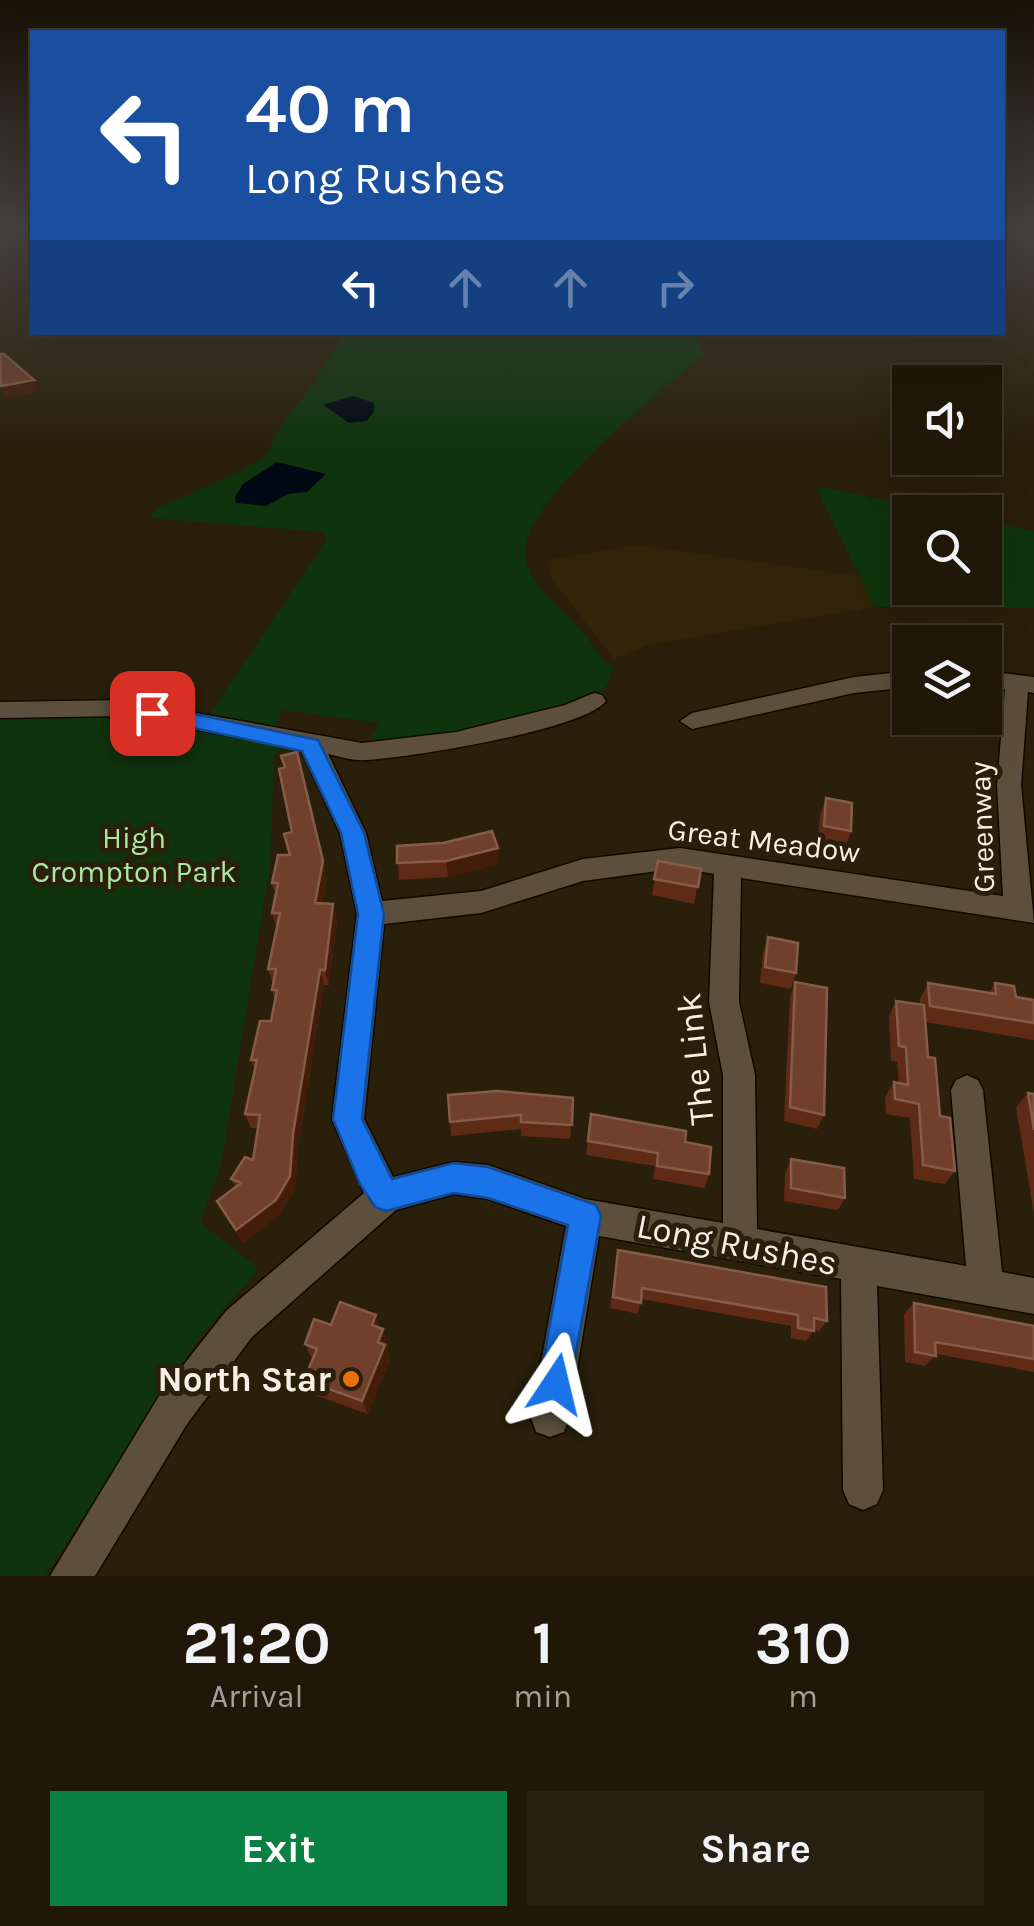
<!DOCTYPE html>
<html lang="en">
<head>
<meta charset="utf-8">
<style>
  :root { --surface:#201708; --page:#282012; --text:#f1f3f6; --muted:#a29f9c; --line:#3d3629; --accent:#0b8043 }
  body { margin:0; font-family:Karla,sans-serif; background:var(--page); color:var(--text); height:100vh; display:flex; flex-direction:column; font-size:38px; white-space:nowrap }
  * { box-sizing:border-box; margin:0 }
  p { font-size:32px; color:var(--muted) }
  .icon { flex:none; width:55px; height:55px; fill:none; stroke:currentColor; stroke-width:2; stroke-linecap:round; stroke-linejoin:round }
  .map { position:relative; height:1576px; overflow:hidden }
  .details { display:flex; flex-direction:column; background:var(--surface); flex:1 }
  .details>* { flex:none }
  .banner { position:absolute; left:30px; top:30px; width:975px; height:305px; border-radius:0px; box-shadow:0 10px 40px #0002,0 0 0 2px var(--line); background:#1a4fa0; color:#fff; overflow:hidden }
  .fabs { position:absolute; left:892px; top:365px; display:grid; gap:20px }
  .fabs a { display:grid; place-items:center; width:110px; height:110px; border-radius:0px; background:var(--surface); box-shadow:0 10px 40px #0002,0 0 0 2px var(--line); font-size:50px }
  .pin { position:absolute; display:grid; place-items:center; width:85px; height:85px; color:#fff; margin:-42px; border-radius:20px; box-shadow:0 5px 15px #0006 }
  .me { position:absolute; width:110px; margin:-55px; rotate:10deg; stroke-linejoin:round; filter:drop-shadow(0 0 8px #0008) }
  .turn { display:flex; align-items:center; gap:35px; height:210px; padding:0 50px; font-size:45px }
  .turn .icon { width:130px; height:130px; stroke-width:2.5 }
  .turn b { display:block; font-size:70px; line-height:85px }
  .lanes { display:flex; align-items:center; height:95px; padding:0 50px; background:#0003; justify-content:center; gap:50px; direction:ltr }
  .lanes .off { opacity:.35 }
  .eta { display:flex; justify-content:space-evenly; align-items:center; height:170px; text-align:center }
  .eta b { font-size:60px; font-weight:700; line-height:70px }
  .primary-button { display:flex; gap:20px; margin-top:auto; padding:20px 50px }
  .primary-button a { flex:1; height:115px; border-radius:0px; background:var(--accent); color:#fff; font-size:40px; font-weight:700; line-height:115px; text-align:center }
  .primary-button a+a { background:var(--page); color:var(--text) }
  .map>svg:first-child { display:block }
  .built { fill:#322409 }
  .green { fill:#0f340d }
  .water { fill:#000913 }
  .lines { fill:none; stroke-linecap:round; stroke-linejoin:round }
  .minor-casing { stroke:#120800; stroke-width:3 }
  .minor { fill:#5c4f3b; fill-rule:evenodd }
  .wall { fill:#5f2b16 }
  .shaded-wall { fill:#431d09 }
  .building { fill:#70402d; stroke:#855c49; stroke-width:2.5 }
  .route { fill:#1a73e8; stroke:#114b97; stroke-width:2.5 }
  .food-dot { fill:#e8710a; stroke:#2a1f0b; stroke-width:4 }
  .labels { text-anchor:middle; stroke-width:10; stroke-linejoin:round; paint-order:stroke }
  .street-label { font-size:30px; fill:#f8f0e4; stroke:#2a1f0b }
  .park-label { font-size:30px; fill:#a7e9a2; stroke:#2a1f0b }
  .near-street-label { font-size:35px; fill:#f8f0e4; stroke:#2a1f0b }
  .near-poi-label { font-size:35px; font-weight:bold; fill:#f8f0e4; stroke:#2a1f0b; text-anchor:end }
</style>
</head>
<body>
<div class="map">
<svg width="1034" height="1576" viewBox="0 0 1034 1576">
  <rect width="100%" height="100%" fill="#2a1f0b"/>
  <path class="built" d="M638 545 859 576 874 607 648 645 614 659 548 574 553 559Z"/>
  <path class="green" d="M344 333H694L705 354C666 387 509 509 526 562 535 588 555 603 573 622 585 634 595 650 606 664H614C612 670 610 680 606 686 577 721 414 739 366 746L380 723 283 710 273 730 210 714 327 539 323 532 150 518 157 508 237 473 265 456 283 422 311 387Z
    M816 486 944 512H910V588H985V521L1034 531V608L874 607Z
    M0 715 117 716 224 732 282 748 274 757 270 867 221 1165 200 1222 259 1269 201 1335 45 1576H0Z"/>
  <path class="water" d="M353 396 374 403V411L367 421 349 423 323 405Z
    M277 462 326 474 307 492 288 494 266 506 236 503 235 497 243 484Z"/>
  <g class="lines">
    <g class="minor-casing">
      <path id="minor" d="M910 671V687L854 693 692 729 680 721 692 713 854 677Z
        M985 671 1034 677V693L1028 692 1021 785 1034 923 741 878 739 1002 755 1075 757 1229 966 1266 951 1090 956 1080 967 1075 978 1080 983 1090 1002 1272 1034 1278V1314L877 1286 883 1490 877 1504 863 1510 849 1504 843 1490 841 1279 599 1236 569 1418 564 1432 550 1437 536 1432 531 1418 566 1226 488 1199 454 1194 396 1210 252 1337 187 1424 95 1576H50L159 1396 226 1311 364 1193 332 1119 357 914 340 833 301 749 124 716 0 718V702L124 700 362 743 456 732 565 705 594 693 602 695 606 701C584 730 407 758 366 760 353 761 340 757 328 754L366 833 382 901 481 891 583 859 680 848 1003 896 997 785 1005 689 985 687ZM680 868 714 874 709 1002 723 1075V1223L585 1199 488 1165 454 1162 393 1177 364 1119 384 924 481 913 583 881Z"/>
    </g>
    <use href="#minor" class="minor"/>
  </g>
  <path class="wall" d="M932 718H971L968 724 932 720Z
    M826 798 851 831 845 848 818 843 820 815Z
    M397 846 499 864 448 877 399 880Z
    M289 855 327 878 322 903 337 920 329 985H324L298 1147 295 1189 281 1213 243 1243 217 1201 236 1187 231 1179 253 1160 258 1128H251L245 1114 255 1069 251 1060 271 1021 275 1000 272 990 273 984 268 969 277 928 272 913 276 896 272 883Z
    M658 861 701 869 694 904 652 895Z
    M768 937 796 973 791 989 760 983 763 953Z
    M795 982 824 1115 817 1129 784 1121 790 997Z
    M928 983 989 993 995 983 1016 997 1034 1000V1040L926 1022 928 1057 940 1116 955 1171 945 1184 914 1179 910 1118 886 1114 885 1097 894 1082 899 1083 897 1062 891 1061 889 1016 896 1001 920 1005V999Z
    M1028 1093 1034 1094V1214L1016 1107Z
    M573 1098 570 1139 521 1136V1129L451 1136 450 1122Z
    M591 1114 685 1142 709 1174 705 1188 653 1179 655 1166 586 1155Z
    M791 1159 845 1198 838 1210 784 1201 785 1173Z
    M618 1250 827 1321 819 1331 814 1330 806 1341 791 1338V1326L641 1299 638 1314 610 1308Z
    M914 1303 1034 1326V1372L936 1354V1356L925 1366 905 1362 904 1314Z
    M331 1325 381 1328 388 1345 387 1349 390 1360 368 1414 312 1394 304 1380 312 1359 305 1344Z"/>
  <path class="shaded-wall" d="M34 380 38 392 6 398 1 386Z
    M498 848 499 864 448 877 446 861Z
    M323 861 327 878 319 920 315 903Z
    M333 904 337 920 329 985 325 970Z
    M320 970 324 985 298 1147 295 1189 281 1213 243 1243 236 1230 293 1134Z
    M376 1315 381 1330 372 1325Z
    M383 1329 388 1345 387 1349 390 1360 368 1414 362 1401Z"/>
  <path class="building" d="M0 354H4L34 380 1 386Z
    M297 752 323 861 315 903 333 904 325 970H320L293 1134 290 1176 276 1200 236 1230 217 1201 241 1183 231 1179 245 1157 253 1160 260 1115 245 1114 257 1060H251L260 1021H271L277 990H272L276 969H268L280 913H272L278 883H272L278 855H290L284 834 292 832 279 769 285 767 281 756Z
    M826 798 852 803 851 831 824 826Z
    M492 831 498 848 446 861 397 863V846L443 843Z
    M658 861 701 869 698 887 654 879Z
    M768 937 798 943 796 973 765 967Z
    M795 982 827 988 824 1115 790 1107Z
    M928 983 996 994 995 983 1014 986 1016 997 1034 1000V1023L930 1006Z
    M896 1001 924 1005 928 1057 935 1058 940 1116 950 1118 955 1171 923 1165 919 1104 895 1099 894 1082 908 1085 906 1047 899 1046Z
    M498 1091 573 1098 572 1125 521 1122V1115L450 1122 448 1095Z
    M1028 1093 1034 1094V1130Z
    M591 1114 686 1131 685 1142 711 1147 709 1174 657 1166 658 1153 588 1141Z
    M791 1159 844 1168 845 1198 791 1188Z
    M618 1250 826 1287 827 1321 814 1318V1331L798 1328V1315L642 1288 641 1303 613 1297Z
    M340 1302 376 1315 372 1325 383 1329 378 1342 385 1345 362 1401 304 1380 317 1349 305 1344 314 1319 331 1325Z
    M914 1303 1034 1326V1359L935 1342 936 1356 915 1352Z"/>
  <linearGradient id="sky" x2="0" y2="1"><stop stop-color="#171106"/><stop offset="0.51" stop-color="#44423f"/><stop offset="1" stop-color="#44423f" stop-opacity="0"/></linearGradient>
  <rect width="1034" height="449" fill="url(#sky)"/>
  <path class="route" d="M152 705 318 740 364 833 384 914 362 1119 392 1179 454 1163 488 1167 596 1205 601 1216 568 1396 556 1401 544 1396 539 1384 568 1225 488 1198 454 1193 386 1211 375 1207 360 1184 333 1119 358 914 341 833 302 751 145 718 142 713 145 708Z"/>
  <circle class="food-dot" cx="351" cy="1379" r="10"/>
  <g class="labels">
    <g class="street-label">
      <text transform="translate(982 827) rotate(-92)" y="10">Greenway</text>
      <text transform="translate(764 841) rotate(7)" y="10">Great Meadow</text>
    </g>
    <g class="park-label">
      <text x="134" y="848">High<tspan x="134" dy="34">Crompton Park</tspan></text>
    </g>
    <g class="near-street-label">
      <text transform="translate(695 1059) rotate(-96)" y="12">The Link</text>
      <text transform="translate(737 1244) rotate(11)" y="12">Long Rushes</text>
    </g>
    <g class="near-poi-label">
      <text x="331" y="1391">North Star</text>
    </g>
  </g>
</svg>
<div class="fabs">
<a><svg class="icon" aria-label="sound" viewBox="0 0 24 24"><path d="M4 9h4l5-4v14l-5-4H4zM17 9q2 3 0 6"/></svg></a>
<a><svg class="icon" aria-label="search" viewBox="0 0 24 24"><circle cx="10" cy="10" r="6"/><path d="M15 15l6 6"/></svg></a>
<a><svg class="icon" aria-label="layers" viewBox="0 0 24 24"><path d="M12 4l9 5-9 5-9-5zM3 14l9 5 9-5"/></svg></a>
</div>
<div class="pin" style="left:152px;top:713px;background:#d93025"><svg class="icon" aria-label="arrive" viewBox="0 0 24 24"><path d="M6 21V4h12l-3 4 3 4H6"/></svg></div>
<svg class="me" style="left:556px;top:1384px" viewBox="-20 -20 40 40"><path d="M0-17L14 15 0 8-14 15z" fill="#1a73e8" stroke="#fff" stroke-width="4"/></svg>
<div class="banner">
<div class="turn"><svg class="icon" aria-label="left" viewBox="0 0 24 24"><path d="M17 20v-9H6M10 6l-5 5 5 5"/></svg><div><b>40 m</b>Long Rushes</div></div>
<div class="lanes"><svg class="icon" aria-label="left" viewBox="0 0 24 24"><path d="M17 20v-9H6M10 6l-5 5 5 5"/></svg><svg class="icon off" aria-label="ahead" viewBox="0 0 24 24"><path d="M12 20V5M6 11l6-6 6 6"/></svg><svg class="icon off" aria-label="ahead" viewBox="0 0 24 24"><path d="M12 20V5M6 11l6-6 6 6"/></svg><svg class="icon off" aria-label="right" viewBox="0 0 24 24"><path d="M7 20v-9h11M14 6l5 5-5 5"/></svg></div>
</div>
</div>
<section class="details">
<div class="eta">
<div><b>21:20</b><p>Arrival</p></div>
<div><b>1</b><p>min</p></div>
<div><b>310</b><p>m</p></div>
</div>
<div class="primary-button"><a>Exit</a><a>Share</a></div>
</section>
</body>
</html>
